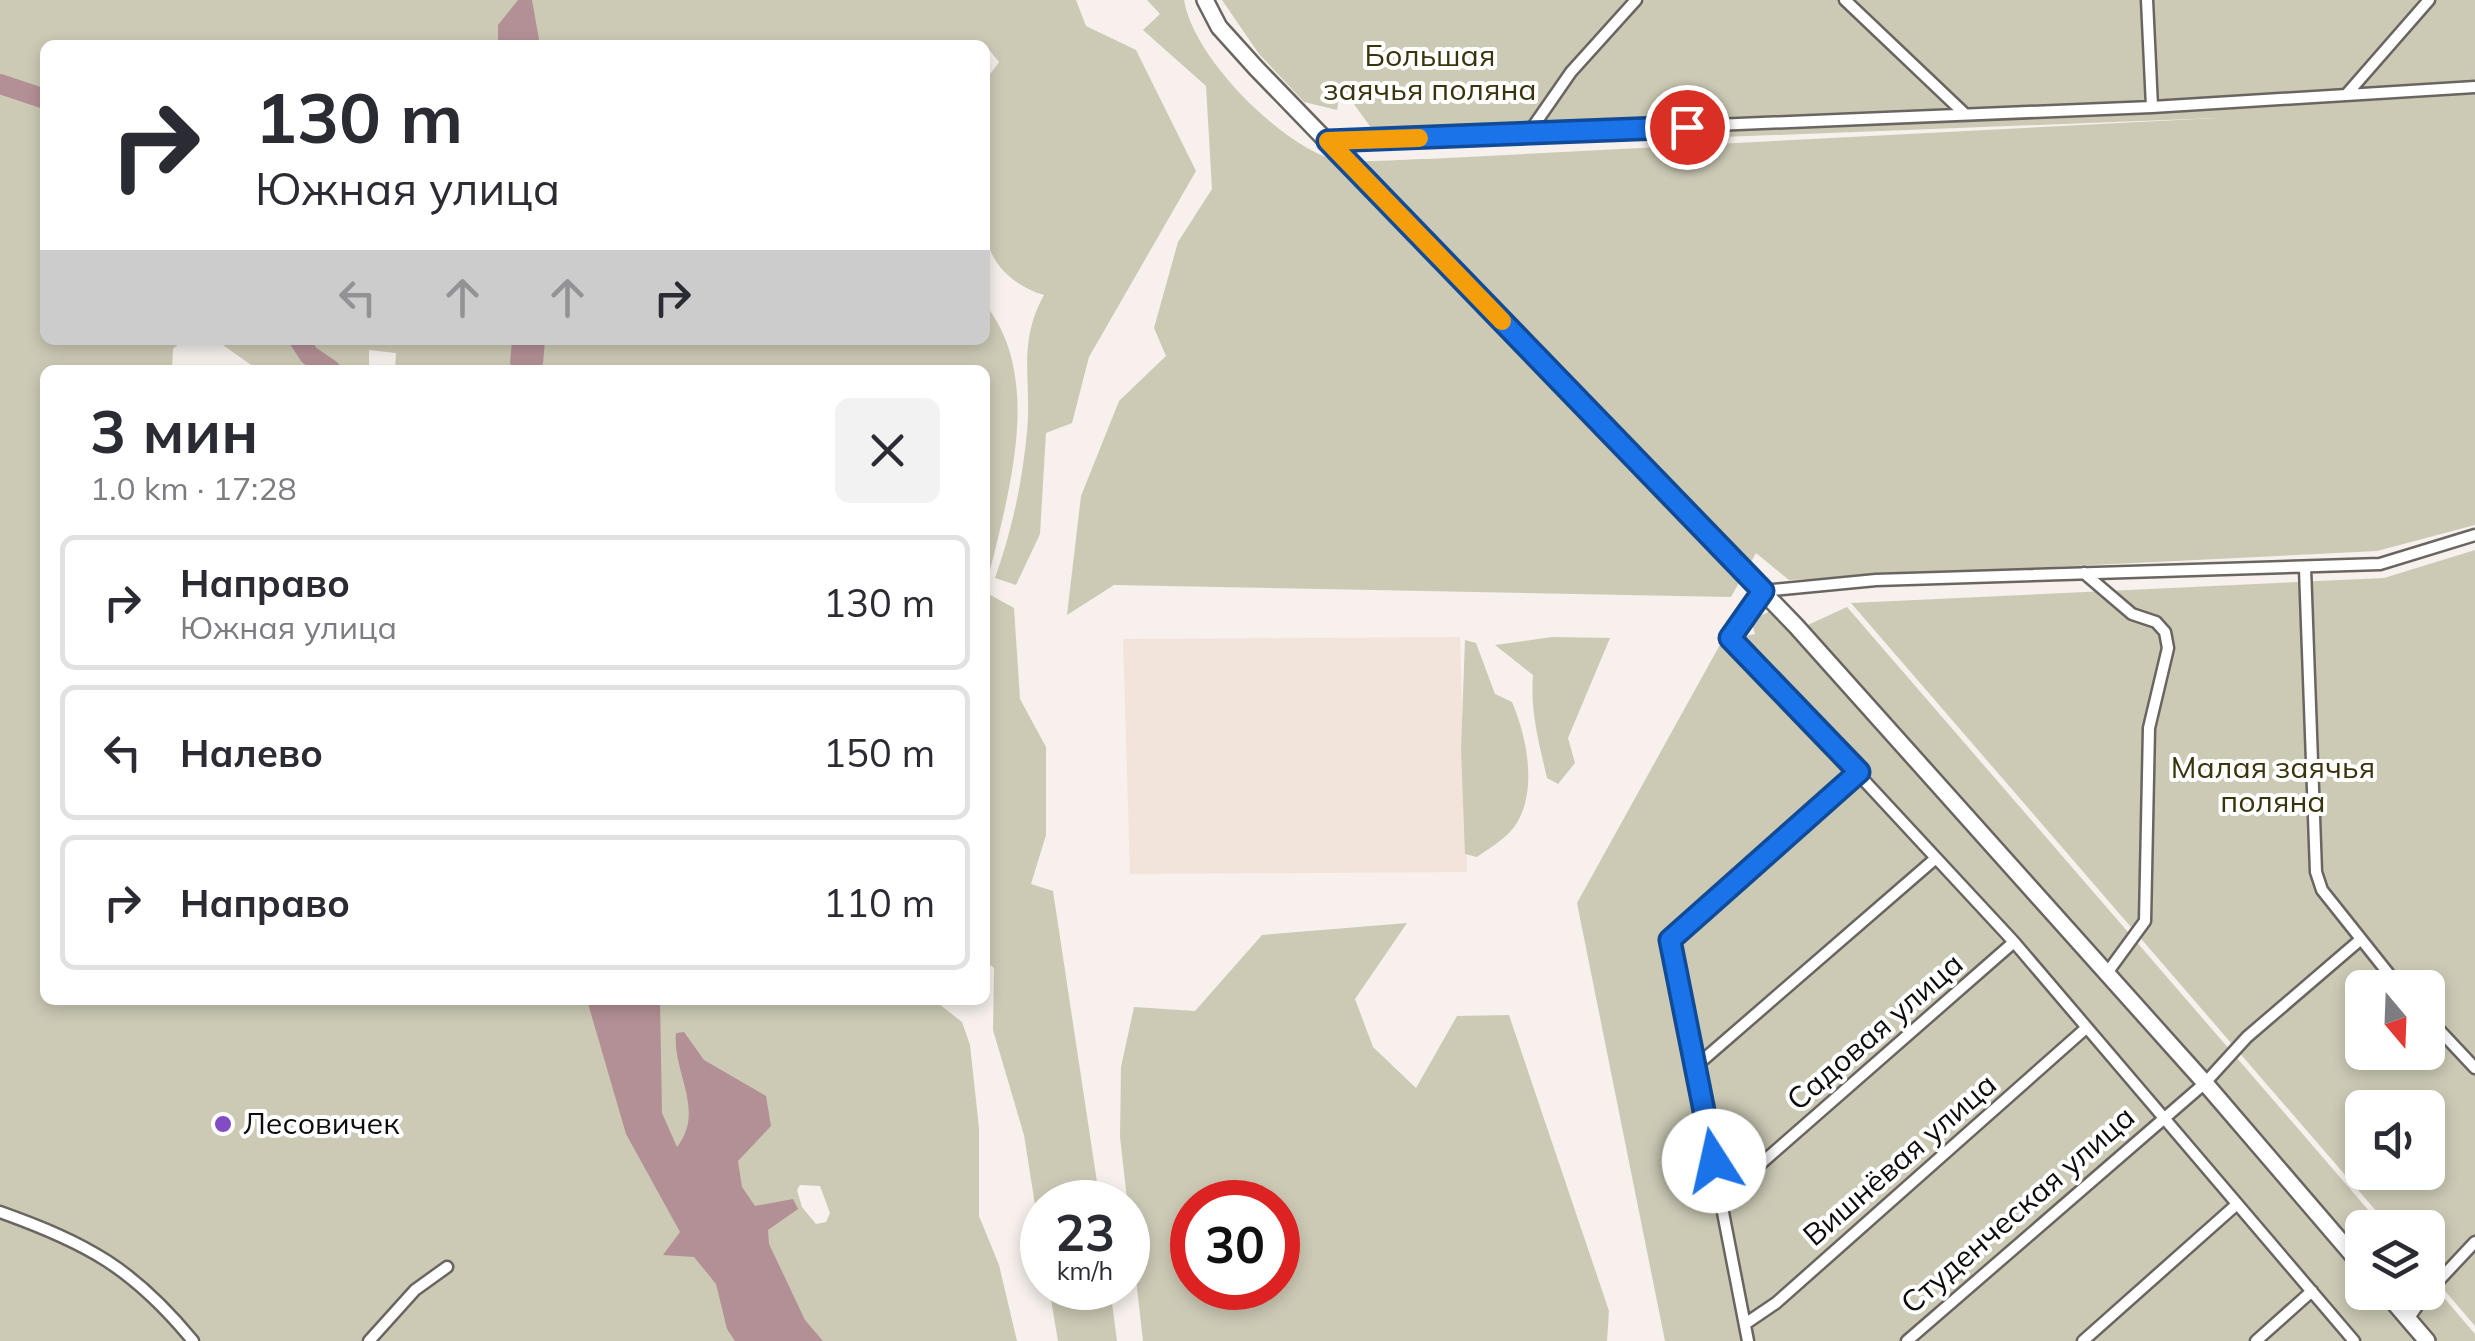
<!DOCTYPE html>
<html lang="ru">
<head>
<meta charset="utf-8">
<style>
  :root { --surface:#fff; --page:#f2f2f3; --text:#2b2b33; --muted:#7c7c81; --line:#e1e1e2 }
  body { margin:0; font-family:Mulish,sans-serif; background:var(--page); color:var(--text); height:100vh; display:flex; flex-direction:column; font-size:38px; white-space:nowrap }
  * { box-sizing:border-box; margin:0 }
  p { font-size:32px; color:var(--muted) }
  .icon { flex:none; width:55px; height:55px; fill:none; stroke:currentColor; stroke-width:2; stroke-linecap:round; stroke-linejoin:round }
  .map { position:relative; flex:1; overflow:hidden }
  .side { position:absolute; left:40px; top:365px; width:950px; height:640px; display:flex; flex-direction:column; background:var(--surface); border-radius:15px; box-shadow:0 5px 15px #0003 }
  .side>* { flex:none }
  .banner { position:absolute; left:40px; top:40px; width:950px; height:305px; border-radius:15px; box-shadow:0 5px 15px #0003; background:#fff; color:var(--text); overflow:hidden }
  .needle { width:65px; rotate:161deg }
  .tools { position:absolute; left:2345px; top:970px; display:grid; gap:20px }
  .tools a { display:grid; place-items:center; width:100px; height:100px; border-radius:15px; background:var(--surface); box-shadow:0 5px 15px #0003; font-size:50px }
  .speed { position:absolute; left:1020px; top:1180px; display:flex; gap:20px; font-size:50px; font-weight:700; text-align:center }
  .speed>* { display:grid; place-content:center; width:130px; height:130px; border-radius:50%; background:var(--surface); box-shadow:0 5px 15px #0003; line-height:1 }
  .speed small { font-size:25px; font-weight:400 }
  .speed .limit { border:15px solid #d22; background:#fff; color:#111 }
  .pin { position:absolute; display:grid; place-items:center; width:85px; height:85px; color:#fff; margin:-42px; border:5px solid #fff; border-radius:50%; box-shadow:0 2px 10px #0007 }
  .me { position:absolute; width:110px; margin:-55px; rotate:350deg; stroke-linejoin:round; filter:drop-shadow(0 0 8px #0008) }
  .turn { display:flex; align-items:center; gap:35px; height:210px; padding:0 50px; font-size:45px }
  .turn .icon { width:130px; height:130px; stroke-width:2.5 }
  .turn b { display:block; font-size:70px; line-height:85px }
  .lanes { display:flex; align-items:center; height:95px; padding:0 50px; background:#0003; justify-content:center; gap:50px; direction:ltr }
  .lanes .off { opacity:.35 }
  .round { display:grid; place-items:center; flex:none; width:105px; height:105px; border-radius:15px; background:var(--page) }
  .headline { display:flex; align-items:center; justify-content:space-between; height:170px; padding:0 50px }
  h1 { font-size:60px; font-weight:700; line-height:75px }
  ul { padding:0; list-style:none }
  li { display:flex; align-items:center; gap:30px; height:135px; margin:0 20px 15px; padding:0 30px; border:5px solid var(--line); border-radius:15px }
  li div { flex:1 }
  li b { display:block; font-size:38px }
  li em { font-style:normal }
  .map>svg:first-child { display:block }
  .built { fill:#f3e4db }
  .green { fill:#cccab5; fill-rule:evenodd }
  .water { fill:#b39095 }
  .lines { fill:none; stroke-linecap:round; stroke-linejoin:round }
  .river { stroke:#b39095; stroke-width:20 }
  .street-casing { stroke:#6b6561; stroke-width:15 }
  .secondary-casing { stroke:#6b6561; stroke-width:20 }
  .street { stroke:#fff; stroke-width:10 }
  .secondary { stroke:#fff; stroke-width:15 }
  .route-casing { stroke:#114b97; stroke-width:25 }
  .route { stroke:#1a73e8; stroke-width:18 }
  .slow { stroke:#f59e0b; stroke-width:18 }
  .poi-dot { fill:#824cc4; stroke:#fff; stroke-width:4 }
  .labels { text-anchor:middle; stroke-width:8; stroke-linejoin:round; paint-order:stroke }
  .park-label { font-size:30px; fill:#3a340c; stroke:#fff }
  .street-label { font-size:30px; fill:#0f0d0c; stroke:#fff }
  .poi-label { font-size:30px; fill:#0f0d0c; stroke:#fff; text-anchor:start }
</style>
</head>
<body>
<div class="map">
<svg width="2475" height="1341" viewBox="0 0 2475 1341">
  <rect width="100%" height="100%" fill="#f7f0ec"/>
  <path class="built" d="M1460 637 1467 872 1130 874 1123 639Z"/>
  <path class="green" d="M0 0H1076L1086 26 1136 50 1196 171 1089 357 1072 423 1046 433 1040 534 1016 585 995 578C1012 530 1022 484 1027 432 1032 379 1017 344 1044 295 1016 286 996 270 987 242L985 81 999 62 985 45H45V340H183L173 349 172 370H45V1000H934L962 1022 970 1045 979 1128V1216L999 1265 1017 1341H0ZM800 1185 820 1186 830 1213 826 1222 816 1224 802 1207 797 1190Z
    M1147 0H1184C1193 56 1274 137 1326 157 1347 165 1403 159 1428 159L2217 118 1387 150 1341 86 1337 110 1304 102 1259 54 1222 0H2475V525L2377 551 1789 580 1756 553 1731 597 1114 585 1067 615 1081 496 1119 401 1166 356 1154 328 1178 242 1212 189 1206 86 1143 30 1160 14Z
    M985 304C1047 382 1005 503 985 592L1014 608 1020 699 1046 747V835L1031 884 1053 891 1100 1202H1042V1249L1024 1135 993 1030 994 968 985 961V370H395L396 353 369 350V370H258L216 340H985Z
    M2475 550V1326L2428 1271V1228L2390 1227 1851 603 2384 578ZM2362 988H2428V1052H2362ZM2362 1108H2428V1172H2362Z
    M1847 607 2383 1227 2362 1228V1292H2428V1279L2475 1334V1341H1665L1577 903 1722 641 1755 634 1751 620 1773 610 1797 630Z
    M1552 637 1610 638 1568 738 1575 763 1558 784 1547 778C1539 743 1530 711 1533 675L1495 645Z
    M1465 640 1476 643 1495 694 1512 702C1528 739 1540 801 1509 833 1500 842 1487 850 1477 857L1465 854 1461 749Z
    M1407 923 1355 999 1373 1047 1416 1088 1457 1016 1509 1015 1609 1311 1607 1341H1143L1120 1137 1121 1067 1134 1007 1195 1011 1262 935ZM1192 1202H1278V1288H1192Z
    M1049 1288H1110L1117 1341H1058Z"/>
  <path class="water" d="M518 0H532L540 45H498V25Z
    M512 340H545L543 364 533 370H516L510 364Z
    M587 1000H660L662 1113 677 1147C706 1110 672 1072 676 1033L684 1032 704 1060 766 1096 771 1126 738 1161 742 1187 755 1206 793 1199 798 1209 768 1230 769 1244 805 1320 823 1341H735L727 1329 716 1284 694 1257 663 1255 680 1232 626 1134Z"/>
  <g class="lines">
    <path class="river" d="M0 84 45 99
      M299 340 309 355 331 370"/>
    <g class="street-casing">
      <path id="street" d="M1845 0 1965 114
        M2147 0 2152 107
        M2346 95 2429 0
        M1528 134 1571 72 1636 0
        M1328 141 2152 107 2475 87
        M2305 568 2316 872 2322 890 2400 988
        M2084 573 2132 614 2156 622 2165 632 2168 648 2149 728 2145 921 2107 973
        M2428 1018 2475 1068
        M1696 1066 1936 858
        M1720 1193 1741 1181 2014 942
        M0 1212C87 1243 133 1268 193 1341
        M2428 1292 2475 1242
        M2408 1319 2427 1292
        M1745 1324 1776 1303 2085 1029
        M369 1341 415 1290 447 1267
        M1748 1341 1670 940 1859 772
        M1907 1341 2205 1083 2247 1037 2360 940
        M2083 1341 2236 1205
        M2256 1341 2312 1291
        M2354 1341 2014 942 1731 637 1763 591 1876 580 2380 564 2475 535"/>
    </g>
    <g class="secondary-casing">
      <path id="secondary" d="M1205 0 1219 27 1256 68 1796 626 2205 1083 2362 1266
        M2385 1292 2427 1341"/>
    </g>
    <use href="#street" class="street"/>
    <use href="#secondary" class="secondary"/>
  </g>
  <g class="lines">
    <g class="route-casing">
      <path id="route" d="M1687 127 1328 141 1763 591 1730 638 1859 772 1670 940 1714 1161"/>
    </g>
    <use href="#route" class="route"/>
    <path class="slow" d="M1419 138 1328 141 1502 321"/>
  </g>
  <circle class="poi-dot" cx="223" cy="1124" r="10"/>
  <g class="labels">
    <g class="park-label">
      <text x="1430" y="66">Большая<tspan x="1430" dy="34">заячья поляна</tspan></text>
      <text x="2273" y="778">Малая заячья<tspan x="2273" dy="34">поляна</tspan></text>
    </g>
    <g class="street-label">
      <text transform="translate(1875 1032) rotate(-41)" y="10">Садовая улица</text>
      <text transform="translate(1900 1160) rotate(-41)" y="10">Вишнёвая улица</text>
      <text transform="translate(2018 1210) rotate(-41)" y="10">Студенческая улица</text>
    </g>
    <g class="poi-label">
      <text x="243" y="1134">Лесовичек</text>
    </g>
  </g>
</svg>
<div class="tools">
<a><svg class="needle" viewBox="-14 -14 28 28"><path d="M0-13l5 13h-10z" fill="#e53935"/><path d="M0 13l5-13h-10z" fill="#7c7c81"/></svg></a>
<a><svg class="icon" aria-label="sound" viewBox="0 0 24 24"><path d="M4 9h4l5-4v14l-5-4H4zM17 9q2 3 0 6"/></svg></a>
<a><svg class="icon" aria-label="layers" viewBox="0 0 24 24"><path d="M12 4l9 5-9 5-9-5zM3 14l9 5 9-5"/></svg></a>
</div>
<div class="speed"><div>23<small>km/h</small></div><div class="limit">30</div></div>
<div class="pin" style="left:1687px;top:127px;background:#d93025"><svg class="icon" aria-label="arrive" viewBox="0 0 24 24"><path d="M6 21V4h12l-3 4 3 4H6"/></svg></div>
<svg class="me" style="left:1714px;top:1161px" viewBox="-20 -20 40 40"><circle r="19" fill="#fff"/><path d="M0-13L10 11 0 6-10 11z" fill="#1a73e8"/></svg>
<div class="banner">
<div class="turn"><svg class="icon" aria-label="right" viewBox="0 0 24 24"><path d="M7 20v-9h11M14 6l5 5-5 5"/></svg><div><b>130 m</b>Южная улица</div></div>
<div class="lanes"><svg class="icon off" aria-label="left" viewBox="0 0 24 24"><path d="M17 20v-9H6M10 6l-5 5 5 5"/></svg><svg class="icon off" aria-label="ahead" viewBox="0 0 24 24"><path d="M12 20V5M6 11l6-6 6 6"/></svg><svg class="icon off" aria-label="ahead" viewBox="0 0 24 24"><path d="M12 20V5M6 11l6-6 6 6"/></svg><svg class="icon" aria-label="right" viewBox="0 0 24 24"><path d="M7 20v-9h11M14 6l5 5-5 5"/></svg></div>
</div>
<section class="side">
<div class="headline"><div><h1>3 мин</h1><p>1.0 km · 17:28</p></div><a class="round"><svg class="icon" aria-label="close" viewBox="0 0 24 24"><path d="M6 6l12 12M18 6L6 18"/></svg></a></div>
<ul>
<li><svg class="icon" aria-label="right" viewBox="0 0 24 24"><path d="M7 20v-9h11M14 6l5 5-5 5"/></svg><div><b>Направо</b><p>Южная улица</p></div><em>130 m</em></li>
<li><svg class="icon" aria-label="left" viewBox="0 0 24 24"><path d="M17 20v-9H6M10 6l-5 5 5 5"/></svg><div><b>Налево</b></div><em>150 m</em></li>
<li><svg class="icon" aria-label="right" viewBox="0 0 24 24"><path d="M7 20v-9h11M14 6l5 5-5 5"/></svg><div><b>Направо</b></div><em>110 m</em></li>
</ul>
</section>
</div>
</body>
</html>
